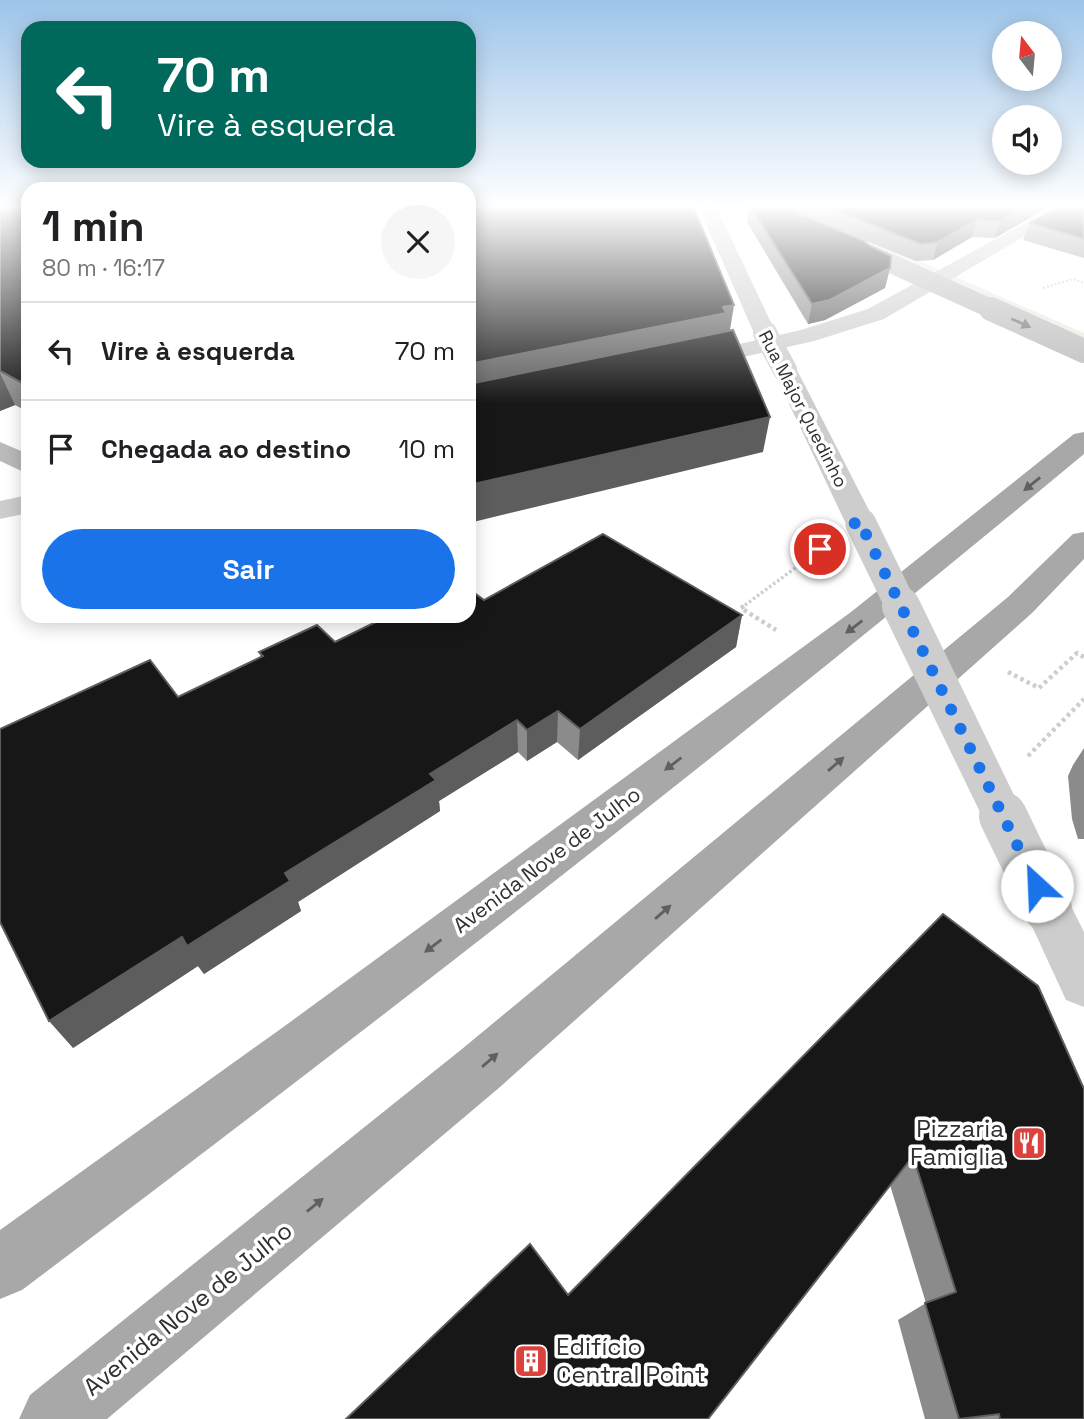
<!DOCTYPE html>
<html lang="pt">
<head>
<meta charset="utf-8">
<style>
  :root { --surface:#fff; --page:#f6f6f6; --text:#202124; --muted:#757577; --line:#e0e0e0; --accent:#1a73e8 }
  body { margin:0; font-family:"Space Grotesk",sans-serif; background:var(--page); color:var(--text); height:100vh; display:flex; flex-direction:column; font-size:26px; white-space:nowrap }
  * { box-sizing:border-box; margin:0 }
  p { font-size:23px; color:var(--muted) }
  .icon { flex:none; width:38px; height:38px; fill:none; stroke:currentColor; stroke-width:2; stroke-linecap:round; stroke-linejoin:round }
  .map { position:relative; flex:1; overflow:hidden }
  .panel { position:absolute; left:21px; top:182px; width:455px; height:441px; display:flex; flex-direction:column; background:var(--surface); border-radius:21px; box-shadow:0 4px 18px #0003 }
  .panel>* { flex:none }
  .hud { position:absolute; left:21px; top:21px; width:455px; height:147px; border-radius:21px; box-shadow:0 4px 18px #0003; background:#00695c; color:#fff; overflow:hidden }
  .needle { width:46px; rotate:344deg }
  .controls { position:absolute; left:992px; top:21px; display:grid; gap:14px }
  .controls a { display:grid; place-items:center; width:70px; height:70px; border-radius:50%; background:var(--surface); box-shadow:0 4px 18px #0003; font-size:35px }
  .pin { position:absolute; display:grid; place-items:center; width:60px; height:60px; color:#fff; margin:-30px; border:4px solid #fff; border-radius:50%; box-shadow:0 2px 7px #0007 }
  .me { position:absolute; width:77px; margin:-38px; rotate:335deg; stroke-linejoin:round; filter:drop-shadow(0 0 5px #0008) }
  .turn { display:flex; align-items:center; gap:24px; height:147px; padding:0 21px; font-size:32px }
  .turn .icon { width:91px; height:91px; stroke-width:2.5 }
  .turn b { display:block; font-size:49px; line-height:60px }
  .round { display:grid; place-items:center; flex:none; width:74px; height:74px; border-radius:37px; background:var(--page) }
  .head { display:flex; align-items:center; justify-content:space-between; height:119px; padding:0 21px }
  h1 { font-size:42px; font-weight:700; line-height:52px }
  .button { display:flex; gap:14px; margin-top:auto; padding:14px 21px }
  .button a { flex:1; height:80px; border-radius:42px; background:var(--accent); color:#fff; font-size:28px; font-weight:700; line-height:80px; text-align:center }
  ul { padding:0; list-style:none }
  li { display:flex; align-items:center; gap:21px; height:98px; padding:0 21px; border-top:2px solid var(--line) }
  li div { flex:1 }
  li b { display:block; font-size:26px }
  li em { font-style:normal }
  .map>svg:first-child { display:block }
  .green { fill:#e4ecdf }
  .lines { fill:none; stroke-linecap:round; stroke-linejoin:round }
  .path-far2 { stroke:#cdcdcd; stroke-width:2; stroke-dasharray:2 2; stroke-linecap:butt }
  .path-far1 { stroke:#cdcdcd; stroke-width:3.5; stroke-dasharray:2.5 2.5; stroke-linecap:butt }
  .path { stroke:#cdcdcd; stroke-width:4.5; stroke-dasharray:3.5 3.5; stroke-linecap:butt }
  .minor { fill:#cdcdcd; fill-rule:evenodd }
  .tertiary { fill:#cdcdcd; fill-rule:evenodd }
  .secondary { fill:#bababa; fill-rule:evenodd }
  .primary { fill:#a8a8a8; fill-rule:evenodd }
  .minor-bridge-far3 { stroke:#cdcdcd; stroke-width:24 }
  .minor-bridge-far2 { stroke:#cdcdcd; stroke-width:31 }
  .minor-bridge-far1 { stroke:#cdcdcd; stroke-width:38 }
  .minor-bridge { stroke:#cdcdcd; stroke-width:48 }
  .secondary-bridge-far1 { stroke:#bababa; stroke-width:19 }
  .secondary-bridge { stroke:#bababa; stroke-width:24 }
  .wall { fill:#8b8b8b }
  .shaded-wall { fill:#5d5d5d }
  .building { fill:#171717; stroke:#5d5d5d; stroke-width:2 }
  .oneway { fill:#6e6e6e }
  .oneway2 { fill:#606060 }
  .route { stroke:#1a73e8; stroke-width:12; stroke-dasharray:0 21.6 }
  .labels { text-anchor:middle; stroke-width:7; stroke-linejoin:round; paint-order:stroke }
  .far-street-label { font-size:18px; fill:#303030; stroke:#fff }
  .street-label { font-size:21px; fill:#303030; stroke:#fff }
  .near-poi-label { font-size:24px; fill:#303030; stroke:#fff; text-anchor:end }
  .near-street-label { font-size:24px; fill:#303030; stroke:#fff }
</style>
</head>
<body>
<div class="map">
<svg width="1084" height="1419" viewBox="0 0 1084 1419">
  <rect width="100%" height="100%" fill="#fff"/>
  <path class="green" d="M830 222 1084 333V340L821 224Z"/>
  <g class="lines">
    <path class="path-far2" d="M1043 288 1073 279 1084 283"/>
    <path class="path-far1" d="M741 608 825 546"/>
    <path class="path" d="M744 606 741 608 776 630
      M1008 672 1039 688 1077 653 1084 657
      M1028 756 1084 699"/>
    <path class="minor" d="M702 206H718L721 217 776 333 773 338H757L754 333 703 217Z
      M785 363 793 365 797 370 876 524 872 530 861 533 850 530 846 524 773 370 777 365Z
      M1048 888 1065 894 1084 932V1007L1066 1000 1024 909 1031 894Z"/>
    <path class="tertiary" d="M1056 206H1076L884 319 814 341 690 369 682 367 678 362 682 357 801 330 868 309Z
      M28 495V513L0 519V501Z"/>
    <path class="secondary" d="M0 442 28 454V474L0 461Z"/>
    <path class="primary" d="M1084 432V454C738 742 382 1019 22 1290L0 1299V1230L282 1028 851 612 1074 434Z
      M1084 532V559L1032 613 500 1087 107 1419H19L30 1395 462 1049 1008 597 1073 534Z"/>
    <path class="minor-bridge-far3" d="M765 333 785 370"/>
    <path class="minor-bridge-far2" d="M861 524 902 608"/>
    <path class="minor-bridge-far1" d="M901 606 1004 818"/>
    <path class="minor-bridge" d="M1003 816 1048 909"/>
    <path class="secondary-bridge-far1" d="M870 254 994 310"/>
    <path class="secondary-bridge" d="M991 309 1084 351"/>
  </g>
  <path class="wall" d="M0 206H28V412L15 405 0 411Z
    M749 206H1051L995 238 972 237 933 260 916 261 807 217 890 268 885 288 825 320 808 324 747 222Z
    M1084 206V258L1023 240 1030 223Z
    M484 600 742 615 736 647 578 760 557 742 527 761 518 752 439 801 440 811 298 902 301 911 204 974 198 966 73 1048 178 697 261 658 259 652 335 642Z
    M1084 748V839H1078L1072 819 1068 776 1073 765Z
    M943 914 1084 1419H925L898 1320 926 1303 890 1185 568 1295Z"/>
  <path class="shaded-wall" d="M1028 206H1051L995 238 1000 221Z
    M978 220 972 237 933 260 938 242Z
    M890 268 885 288 825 320 808 324 812 304Z
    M734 305 729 336 469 398V364Z
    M0 373 15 405 0 411Z
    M770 417 763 452 469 523V485Z
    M742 615 736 647 578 760 580 729Z
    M558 711 557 742 527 761V730Z
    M517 720 518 752 439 801 440 811 298 902 301 911 204 974 198 966 73 1048 49 1021 182 937 285 873 430 774Z"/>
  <path class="building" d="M0 206H28V386L0 371Z
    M472 206H693L734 305 723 307 726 313 469 364V207Z
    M750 206H781L864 241 870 246 891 256 890 268 830 300 812 304Z
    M824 206H1028L1000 221 978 220 938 242 921 244Z
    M1060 206H1084V239L1030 223Z
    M733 330 770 417 469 485V384Z
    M603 534 742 615 580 729 558 711 527 730 517 720 430 774 436 780 285 873 290 881 187 946 182 937 49 1021 0 922V729L150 660 178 697 263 656 259 652 317 625 335 642 388 616H469V589L484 600Z
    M943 914 1038 986 1084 1089V1419H1000L999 1414 959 1419 925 1303 956 1292 913 1156 708 1419H346L530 1244 568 1295Z"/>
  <defs><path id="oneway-solid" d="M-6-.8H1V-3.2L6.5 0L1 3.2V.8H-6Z" transform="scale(1.75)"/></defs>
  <use class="oneway" href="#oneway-solid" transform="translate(1021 323) rotate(24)"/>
  <g class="oneway2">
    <use href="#oneway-solid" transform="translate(1032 484) rotate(141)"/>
    <use href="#oneway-solid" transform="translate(854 627) rotate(143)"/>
    <use href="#oneway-solid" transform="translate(673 764) rotate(143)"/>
    <use href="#oneway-solid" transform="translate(836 764) rotate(-41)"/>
    <use href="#oneway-solid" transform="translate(663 912) rotate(-41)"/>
    <use href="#oneway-solid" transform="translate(433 946) rotate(143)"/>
    <use href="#oneway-solid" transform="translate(490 1060) rotate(-41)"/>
    <use href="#oneway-solid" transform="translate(315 1205) rotate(-39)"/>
  </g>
  <linearGradient id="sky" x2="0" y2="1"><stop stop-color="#9dc4e9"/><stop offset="0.51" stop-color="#fff"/><stop offset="1" stop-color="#fff" stop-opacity="0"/></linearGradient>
  <rect width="1084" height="404" fill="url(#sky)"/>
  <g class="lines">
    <path class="route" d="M820 549 859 520 1037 886"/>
  </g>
  <defs>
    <g id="restaurant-square" transform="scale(1.75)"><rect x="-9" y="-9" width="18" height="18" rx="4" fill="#db423e" stroke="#fff"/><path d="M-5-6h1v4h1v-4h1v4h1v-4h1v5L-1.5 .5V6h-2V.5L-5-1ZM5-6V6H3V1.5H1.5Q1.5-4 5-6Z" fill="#fff"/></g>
    <g id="building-square" transform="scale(1.75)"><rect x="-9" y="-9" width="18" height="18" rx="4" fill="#db423e" stroke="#fff"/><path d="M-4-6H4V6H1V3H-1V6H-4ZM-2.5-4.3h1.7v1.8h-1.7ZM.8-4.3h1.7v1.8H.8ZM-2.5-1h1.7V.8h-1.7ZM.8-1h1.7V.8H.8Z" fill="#fff"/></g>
  </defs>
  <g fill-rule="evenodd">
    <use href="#restaurant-square" x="1029" y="1143"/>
    <use href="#building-square" x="531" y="1361"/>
  </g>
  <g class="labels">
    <g class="far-street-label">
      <text transform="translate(803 409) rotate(63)" y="6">Rua Major Quedinho</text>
    </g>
    <g class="street-label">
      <text transform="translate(547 860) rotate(-37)" y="7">Avenida Nove de Julho</text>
    </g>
    <g class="near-poi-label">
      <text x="1004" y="1137">Pizzaria<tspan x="1004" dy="28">Famiglia</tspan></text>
      <text x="556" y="1355" text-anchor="start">Edifício<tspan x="556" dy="28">Central Point</tspan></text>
    </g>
    <g class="near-street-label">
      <text transform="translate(188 1309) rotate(-39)" y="8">Avenida Nove de Julho</text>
    </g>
  </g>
</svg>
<div class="controls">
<a><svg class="needle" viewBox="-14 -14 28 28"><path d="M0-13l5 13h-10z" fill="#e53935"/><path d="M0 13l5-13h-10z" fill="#757577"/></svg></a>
<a><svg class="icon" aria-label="sound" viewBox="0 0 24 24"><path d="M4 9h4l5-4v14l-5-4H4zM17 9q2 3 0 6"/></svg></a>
</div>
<div class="pin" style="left:820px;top:549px;background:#d93025"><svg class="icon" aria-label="arrive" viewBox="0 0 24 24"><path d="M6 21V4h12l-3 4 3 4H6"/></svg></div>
<svg class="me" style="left:1037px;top:886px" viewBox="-20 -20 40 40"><circle r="19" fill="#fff"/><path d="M0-13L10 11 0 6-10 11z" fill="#1a73e8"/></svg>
<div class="hud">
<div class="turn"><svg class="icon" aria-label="left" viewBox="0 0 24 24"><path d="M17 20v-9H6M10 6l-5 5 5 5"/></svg><div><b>70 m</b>Vire à esquerda</div></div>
</div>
<section class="panel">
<div class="head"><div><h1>1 min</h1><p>80 m · 16:17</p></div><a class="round"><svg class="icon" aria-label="close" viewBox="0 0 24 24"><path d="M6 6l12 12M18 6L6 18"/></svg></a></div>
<ul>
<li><svg class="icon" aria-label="left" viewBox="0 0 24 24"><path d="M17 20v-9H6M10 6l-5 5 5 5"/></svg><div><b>Vire à esquerda</b></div><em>70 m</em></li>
<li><svg class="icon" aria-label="arrive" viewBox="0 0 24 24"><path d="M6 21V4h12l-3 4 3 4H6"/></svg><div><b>Chegada ao destino</b></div><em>10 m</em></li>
</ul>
<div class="button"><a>Sair</a></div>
</section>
</div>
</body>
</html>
